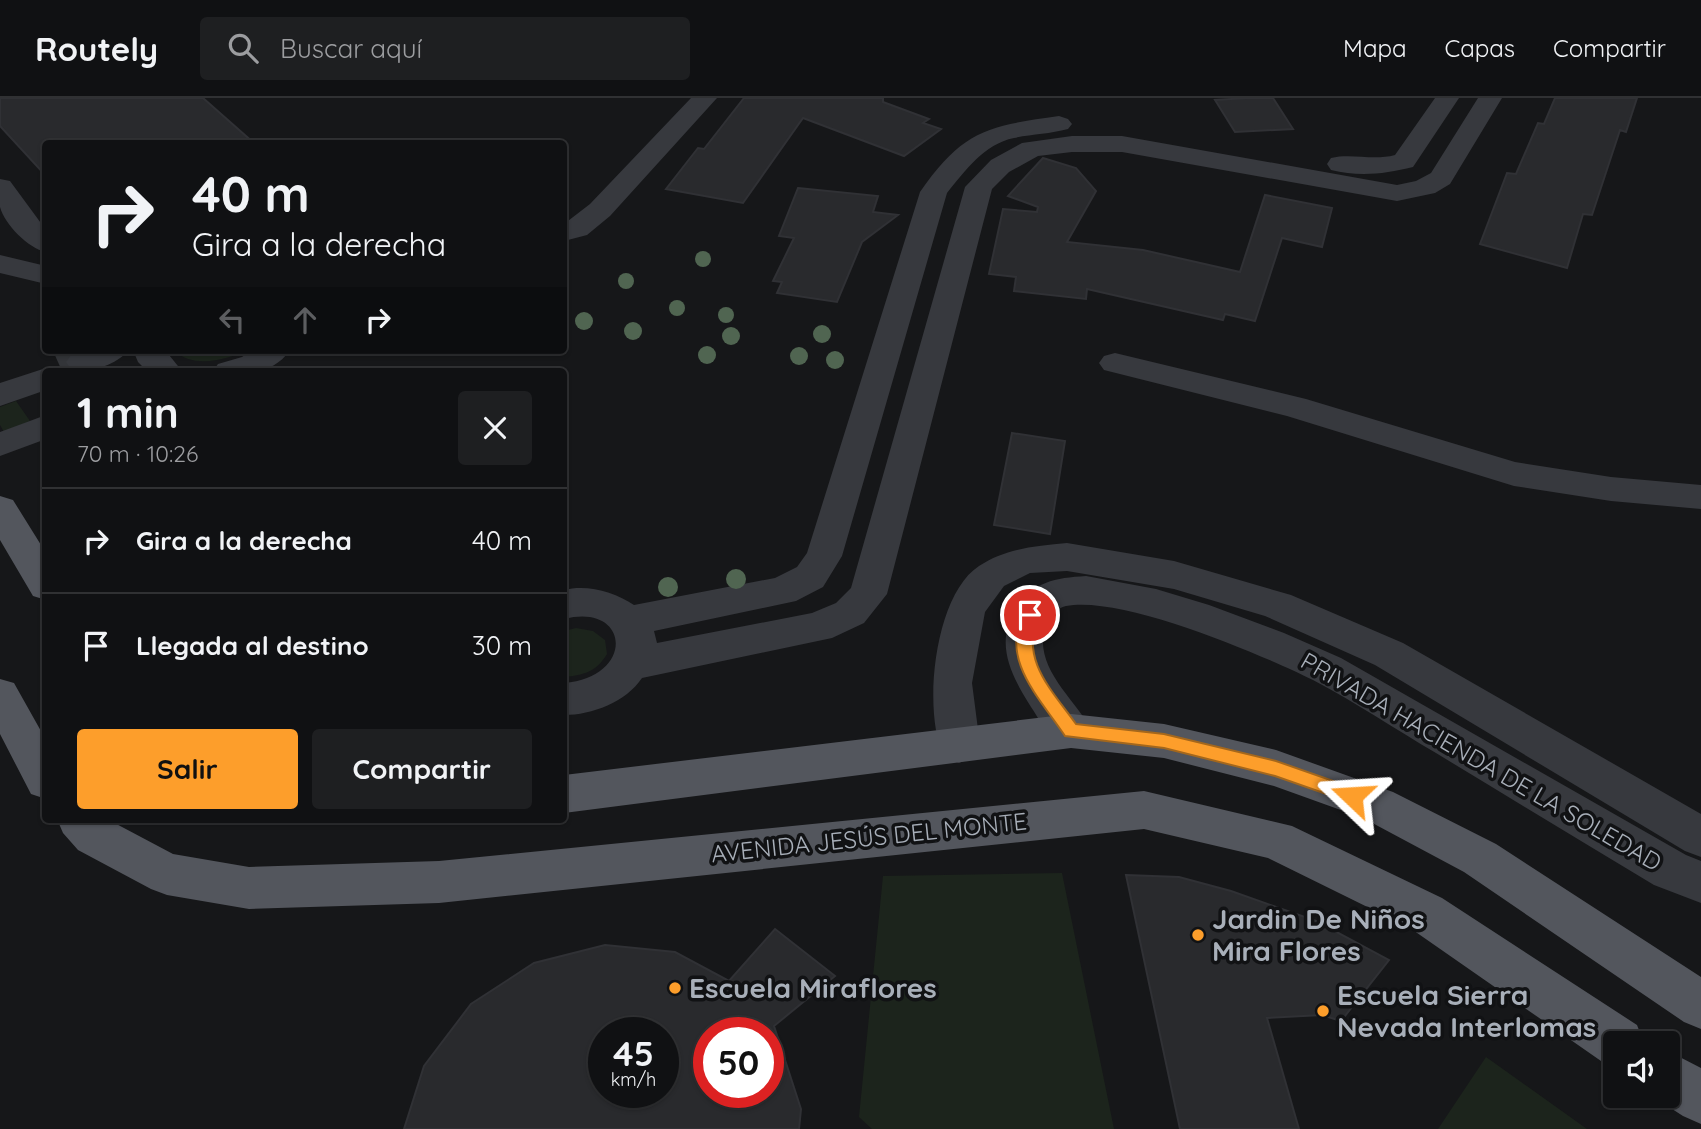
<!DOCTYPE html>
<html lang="es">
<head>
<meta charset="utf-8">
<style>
  :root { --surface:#101113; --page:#1e1f21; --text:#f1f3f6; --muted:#9c9da0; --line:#303133; --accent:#fd9e2b }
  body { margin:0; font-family:Quicksand,sans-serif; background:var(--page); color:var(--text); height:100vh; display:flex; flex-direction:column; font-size:26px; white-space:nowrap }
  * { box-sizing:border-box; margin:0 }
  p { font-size:23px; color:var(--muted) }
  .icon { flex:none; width:38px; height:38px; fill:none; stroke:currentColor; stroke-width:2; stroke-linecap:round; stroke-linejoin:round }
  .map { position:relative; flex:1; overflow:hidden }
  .panel { position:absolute; left:42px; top:270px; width:525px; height:455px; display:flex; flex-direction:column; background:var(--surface); border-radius:7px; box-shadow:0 2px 5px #0004,0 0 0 2px var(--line) }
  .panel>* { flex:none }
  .top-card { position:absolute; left:42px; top:42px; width:525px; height:214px; border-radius:7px; box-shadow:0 2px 5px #0004,0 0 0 2px var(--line); background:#101113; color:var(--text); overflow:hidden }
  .buttons { position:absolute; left:1603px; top:933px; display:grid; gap:14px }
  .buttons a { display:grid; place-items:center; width:77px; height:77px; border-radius:7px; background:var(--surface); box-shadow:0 2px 5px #0004,0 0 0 2px var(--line); font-size:35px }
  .speed { position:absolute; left:588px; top:919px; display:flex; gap:14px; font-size:35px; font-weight:700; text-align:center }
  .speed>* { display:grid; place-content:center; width:91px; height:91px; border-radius:50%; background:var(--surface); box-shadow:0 2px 5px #0004,0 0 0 2px var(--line); line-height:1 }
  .speed small { font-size:18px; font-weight:400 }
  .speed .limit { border:10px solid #d22; background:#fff; color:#111 }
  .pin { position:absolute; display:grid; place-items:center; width:60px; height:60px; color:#fff; margin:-30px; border:4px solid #fff; border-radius:50%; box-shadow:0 2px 7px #0007 }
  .me { position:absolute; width:77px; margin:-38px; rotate:290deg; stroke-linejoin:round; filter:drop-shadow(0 0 5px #0008) }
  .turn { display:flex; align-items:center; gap:24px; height:147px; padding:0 35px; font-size:32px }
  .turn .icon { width:91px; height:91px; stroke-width:2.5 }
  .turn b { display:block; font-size:49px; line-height:60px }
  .lanes { display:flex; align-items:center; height:66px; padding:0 35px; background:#0003; justify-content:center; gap:35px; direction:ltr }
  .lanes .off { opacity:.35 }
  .round { display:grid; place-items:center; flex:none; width:74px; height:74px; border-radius:7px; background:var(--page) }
  .summary { display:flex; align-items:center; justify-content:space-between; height:119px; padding:0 35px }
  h1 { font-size:42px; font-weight:700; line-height:52px }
  .primary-button { display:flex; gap:14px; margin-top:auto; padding:14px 35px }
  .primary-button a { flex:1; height:80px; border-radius:7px; background:var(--accent); color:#111; font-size:28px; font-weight:700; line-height:80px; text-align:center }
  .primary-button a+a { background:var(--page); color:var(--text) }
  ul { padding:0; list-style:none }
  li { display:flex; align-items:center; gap:21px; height:105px; padding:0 35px; border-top:2px solid var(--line) }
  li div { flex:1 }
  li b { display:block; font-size:26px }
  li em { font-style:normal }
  header { display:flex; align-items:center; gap:42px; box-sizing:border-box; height:98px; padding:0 35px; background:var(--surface); border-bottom:2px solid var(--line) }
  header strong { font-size:33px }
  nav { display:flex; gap:38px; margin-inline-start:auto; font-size:24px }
  .search { width:490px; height:63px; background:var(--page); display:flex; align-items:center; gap:18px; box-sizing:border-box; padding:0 24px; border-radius:7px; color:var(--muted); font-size:26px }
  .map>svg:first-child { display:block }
  .green { fill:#1c241c }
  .building { fill:#292a2d; stroke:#303135; stroke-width:2; fill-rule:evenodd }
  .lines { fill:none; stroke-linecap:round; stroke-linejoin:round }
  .minor-tunnel { stroke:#333539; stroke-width:36; stroke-dasharray:36 18; stroke-linecap:butt }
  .minor { fill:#37393e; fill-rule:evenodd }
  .major { fill:#53565d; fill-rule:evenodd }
  .tree { fill:#506551 }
  .route { fill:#fd9e2b; stroke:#a4671c; stroke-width:2 }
  .poi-dot { fill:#fd9e2b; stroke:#111214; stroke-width:2.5 }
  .labels { text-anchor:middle; stroke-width:7; stroke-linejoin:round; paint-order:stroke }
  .street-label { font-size:24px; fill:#a8afb9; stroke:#111214 }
  .near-poi-label { font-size:28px; font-weight:bold; fill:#a8afb9; stroke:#111214; text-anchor:start }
</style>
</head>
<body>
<header>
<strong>Routely</strong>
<div class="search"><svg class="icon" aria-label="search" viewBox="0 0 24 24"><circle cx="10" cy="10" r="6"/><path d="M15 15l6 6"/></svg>Buscar aquí</div>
<nav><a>Mapa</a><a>Capas</a><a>Compartir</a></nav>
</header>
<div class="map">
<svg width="1701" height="1031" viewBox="0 0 1701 1031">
  <rect width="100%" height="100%" fill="#161719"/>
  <path class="green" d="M174 252H250C227 261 193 272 174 252Z
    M16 303 30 323 4 334 0 327V309Z
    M576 530 593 533 605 542 607 556C596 574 584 577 564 579V533Z
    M1062 775 1114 1031H872L859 1019 883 778Z
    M1486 959 1587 1031H1438Z"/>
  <path class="building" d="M0 0H203L255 46H46V78L0 28Z
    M744 0H883V4L929 21 923 25 941 31 904 58 803 20 743 105 666 91 698 50 704 51Z
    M1247 0H1273L1293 31 1235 34 1215 2Z
    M1555 0H1637L1626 34 1620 32 1592 117 1583 116 1567 170 1480 146 1507 75 1516 76 1538 25 1544 26Z
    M1043 60 1076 70 1096 93 1067 144 1143 152 1240 174 1265 97 1332 110 1322 149 1282 140 1255 223 1225 216 1223 222 1087 191 1086 201 1014 193 1016 179 989 176 1003 111 1037 114 1038 109 1008 98Z
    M798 90 878 98 873 114 898 117 862 144 837 204 777 195 782 184 773 183 794 140 779 138Z
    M1012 335 1065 343 1050 436 994 427Z
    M1126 777 1179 779 1231 793 1316 823 1389 862 1341 923 1322 917 1267 920 1299 1031H1180Z
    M775 831 835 878 774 928 801 1011 799 1031H404L424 968 471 906 534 865 605 847 675 854 729 883ZM768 933V994H709V934ZM604 934H663V994H604Z"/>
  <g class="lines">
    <path class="minor-tunnel" d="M62 273 82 264"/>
    <path class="minor" d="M691 0H717L610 118 587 137 564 143V126L590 106Z
      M1435 0H1459L1413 69C1385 76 1359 79 1331 72L1327 66 1331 60C1352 55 1373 63 1395 57Z
      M1478 0H1502L1450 86 1435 95 1397 103 1122 54H1072L1038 58 1009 74 992 91 887 496 864 525 832 540 642 580C626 604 592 617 564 617V585C636 579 630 504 564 521V492C587 486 615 494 634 507L775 480 797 469 807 455 920 94C963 32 988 28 1059 18L1068 21 1072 26 1068 31C1050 36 1032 36 1014 40 984 46 965 73 947 95L842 458 823 489 796 503 654 533 657 545 812 515 836 505 851 490 965 89 991 62 1022 45 1072 38H1122L1397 87 1416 83 1431 75Z
      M0 81 10 83 46 132V154C28 150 5 127 0 109 0 101 0 89 0 81Z
      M0 157 46 168V186L0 175Z
      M83 252H128C118 267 88 276 71 271L66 264 71 257Z
      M133 252H165L182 273H147L138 264Z
      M252 252H290C271 280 242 273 213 273L218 266 242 259Z
      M1115 255 1306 301 1515 364 1611 379 1701 387V411L1611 403 1514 388 1287 318 1104 272 1099 265 1104 258Z
      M46 270 58 273H46V292L0 308V285Z
      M46 317V341L0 358V334Z
      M1067 445 1174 463 1291 497 1403 545 1701 716V759L1685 753 1375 567 1265 518 1174 491 1067 473 1030 475 1004 488 985 514 972 585 980 647 974 659 959 665 944 659C922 614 934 497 979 468 1006 450 1036 448 1067 445Z
      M1086 478 1156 491 1209 507 1284 535 1341 560 1686 757 1701 763V805L1654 787C1581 743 1508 699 1436 655 1395 631 1355 604 1313 582 1260 556 1122 497 1066 508 1052 511 1044 528 1043 541 1041 576 1077 604 1092 633L1086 645C1075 649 1065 652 1056 644 1046 636 1038 619 1031 609 1012 579 995 547 1014 514 1031 484 1054 480 1086 478Z"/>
    <path class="major" d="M0 398 13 402 46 455V502L33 498 0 442Z
      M0 581 14 585 46 642V701L31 696 0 636Z
      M1071 616 1164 626 1276 652 1393 694 1496 746 1701 879V931L1684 924 1464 774 1363 720 1274 688 1164 660 1071 650 564 715V677Z
      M1144 693 1292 728 1442 800 1637 927 1644 945H1615V968L1601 963 1410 830 1268 760 1144 731 439 805 249 811 167 797 151 791 78 752 63 735 57 721H107L173 756 249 769 439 763Z
      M1668 953 1701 970V1026L1683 1018 1652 998H1668Z"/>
  </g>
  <g class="tree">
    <circle cx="703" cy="161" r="8"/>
    <circle cx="626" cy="183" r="8"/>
    <circle cx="677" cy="210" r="8"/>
    <circle cx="726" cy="217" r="8"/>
    <circle cx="584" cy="223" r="9"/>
    <circle cx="633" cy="233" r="9"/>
    <circle cx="822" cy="236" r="9"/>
    <circle cx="731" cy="238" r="9"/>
    <circle cx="707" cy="257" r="9"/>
    <circle cx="799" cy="258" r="9"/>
    <circle cx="835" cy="262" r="9"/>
    <circle cx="736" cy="481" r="10"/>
    <circle cx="668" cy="489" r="10"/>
  </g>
  <path class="route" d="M1030 511 1038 517C1020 562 1051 591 1076 626L1164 636 1276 663 1359 692 1361 698 1359 703 1352 705 1275 678 1164 650 1065 638C1039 599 999 561 1024 513Z"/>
  <g class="poi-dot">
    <circle cx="1198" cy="837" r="7"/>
    <circle cx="675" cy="890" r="7"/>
    <circle cx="1323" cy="913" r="7"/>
  </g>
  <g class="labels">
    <g class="street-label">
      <text transform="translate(1481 664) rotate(30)" y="8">PRIVADA HACIENDA DE LA SOLEDAD</text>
      <text transform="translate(869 740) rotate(-6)" y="8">AVENIDA JESÚS DEL MONTE</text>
    </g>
    <g class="near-poi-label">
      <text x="1212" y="831">Jardin De Niños<tspan x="1212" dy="32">Mira Flores</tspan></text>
      <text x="689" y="900">Escuela Miraflores</text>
      <text x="1337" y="907">Escuela Sierra<tspan x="1337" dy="32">Nevada Interlomas</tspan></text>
    </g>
  </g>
</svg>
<div class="buttons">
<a><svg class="icon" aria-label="sound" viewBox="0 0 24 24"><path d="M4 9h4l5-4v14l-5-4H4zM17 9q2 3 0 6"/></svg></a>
</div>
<div class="speed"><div>45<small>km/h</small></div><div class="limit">50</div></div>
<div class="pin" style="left:1030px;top:517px;background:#d93025"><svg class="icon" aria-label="arrive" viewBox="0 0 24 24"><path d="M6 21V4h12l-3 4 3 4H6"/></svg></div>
<svg class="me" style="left:1352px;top:698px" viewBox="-20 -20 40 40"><path d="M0-17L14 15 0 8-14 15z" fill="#fd9e2b" stroke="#fff" stroke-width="4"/></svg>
<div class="top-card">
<div class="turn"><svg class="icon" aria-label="right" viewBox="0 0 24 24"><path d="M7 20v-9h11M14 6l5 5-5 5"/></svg><div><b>40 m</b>Gira a la derecha</div></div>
<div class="lanes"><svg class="icon off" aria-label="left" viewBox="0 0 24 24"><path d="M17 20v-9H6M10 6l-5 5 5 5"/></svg><svg class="icon off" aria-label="ahead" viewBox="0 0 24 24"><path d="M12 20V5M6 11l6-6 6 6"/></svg><svg class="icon" aria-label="right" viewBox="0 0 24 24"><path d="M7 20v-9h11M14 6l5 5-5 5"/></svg></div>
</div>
<section class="panel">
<div class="summary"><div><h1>1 min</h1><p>70 m · 10:26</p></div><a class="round"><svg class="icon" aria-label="close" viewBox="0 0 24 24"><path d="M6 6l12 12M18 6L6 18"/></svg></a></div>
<ul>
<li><svg class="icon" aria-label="right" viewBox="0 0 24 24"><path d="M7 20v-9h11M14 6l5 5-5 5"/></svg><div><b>Gira a la derecha</b></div><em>40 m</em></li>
<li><svg class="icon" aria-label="arrive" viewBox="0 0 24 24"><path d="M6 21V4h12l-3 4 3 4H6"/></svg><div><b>Llegada al destino</b></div><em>30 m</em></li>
</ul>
<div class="primary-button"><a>Salir</a><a>Compartir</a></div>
</section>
</div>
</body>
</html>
